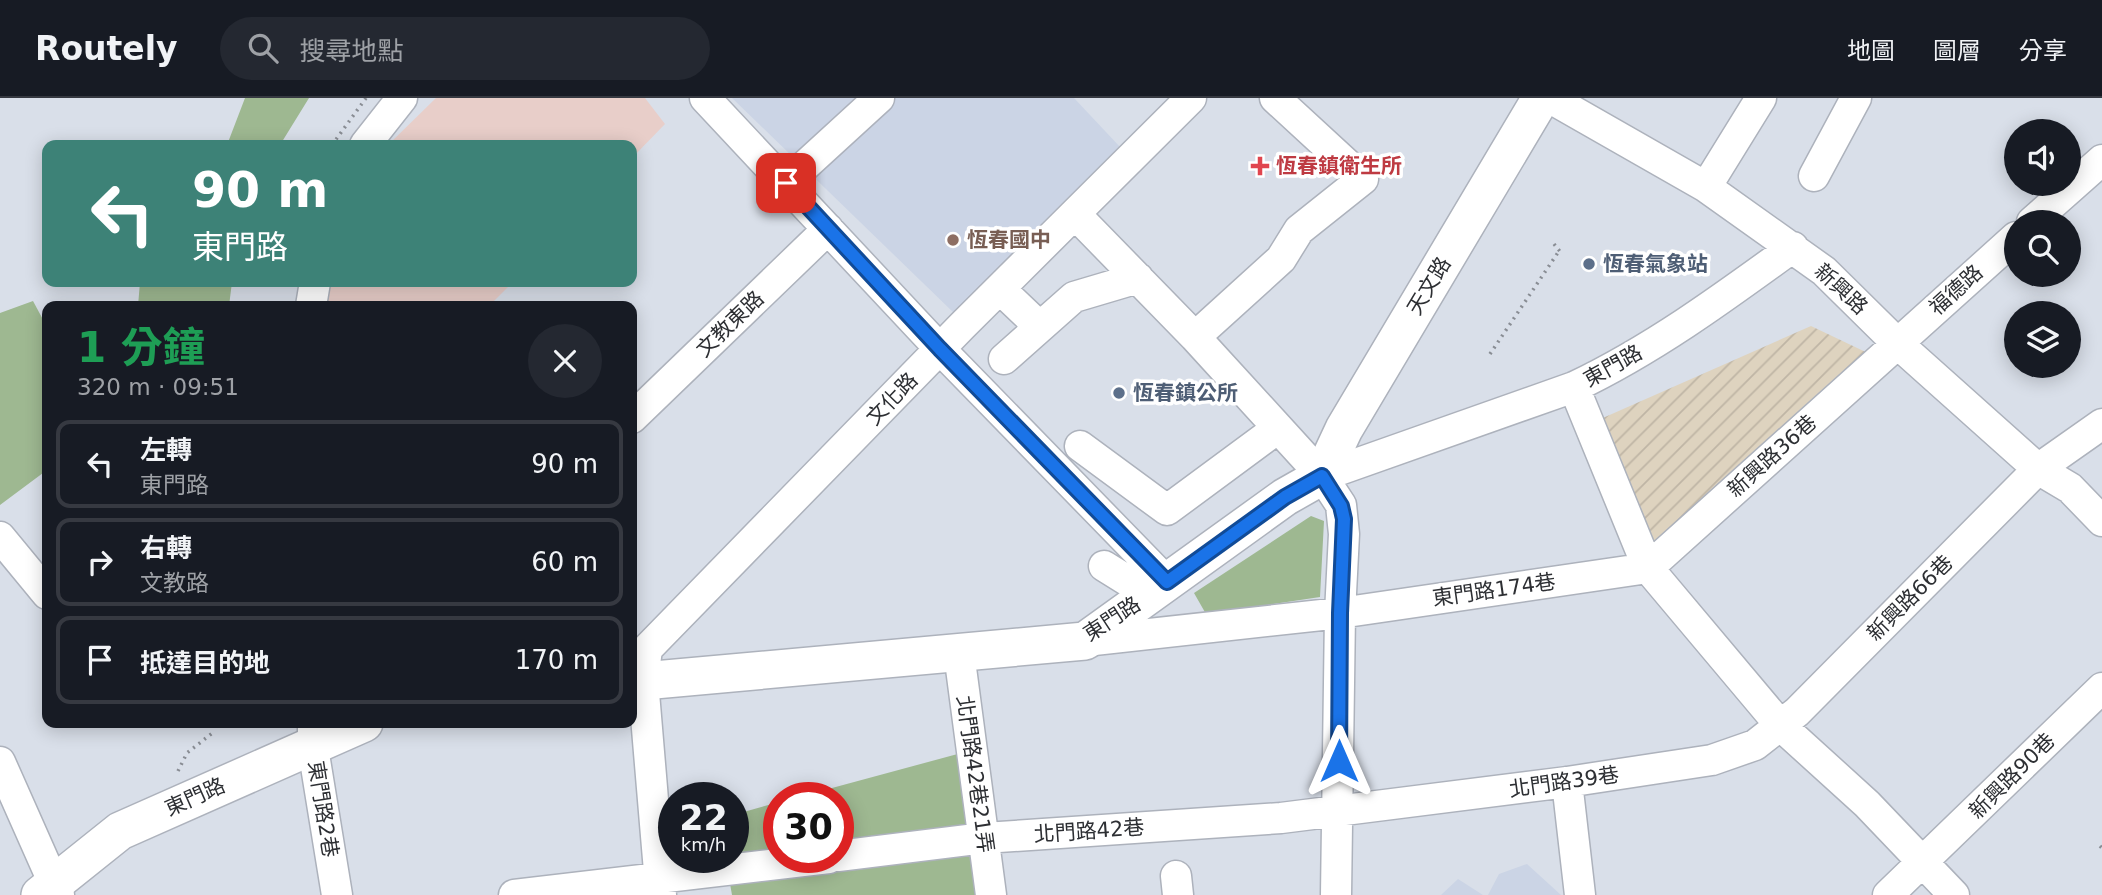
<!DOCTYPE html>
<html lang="zh-TW">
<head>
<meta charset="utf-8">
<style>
  :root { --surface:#171b24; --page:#242831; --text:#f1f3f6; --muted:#9ea1a6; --line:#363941 }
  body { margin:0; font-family:"DejaVu Sans","Noto Sans TC",sans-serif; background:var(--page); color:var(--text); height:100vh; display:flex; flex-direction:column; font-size:26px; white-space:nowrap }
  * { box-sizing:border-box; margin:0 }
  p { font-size:23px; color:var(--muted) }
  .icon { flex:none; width:38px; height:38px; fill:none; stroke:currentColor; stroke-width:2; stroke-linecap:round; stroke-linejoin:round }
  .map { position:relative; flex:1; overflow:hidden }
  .side { position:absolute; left:42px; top:203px; width:595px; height:427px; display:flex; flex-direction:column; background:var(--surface); border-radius:14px; box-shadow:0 4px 18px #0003 }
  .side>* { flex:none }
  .hud { position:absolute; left:42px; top:42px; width:595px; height:147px; border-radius:14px; box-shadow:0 4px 18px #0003; background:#3d8277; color:#fff; overflow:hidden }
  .tools { position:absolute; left:2004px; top:21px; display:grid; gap:14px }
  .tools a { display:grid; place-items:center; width:77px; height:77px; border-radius:50%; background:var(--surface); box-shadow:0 4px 18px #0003; font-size:35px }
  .speed { position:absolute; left:658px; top:684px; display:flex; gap:14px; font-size:35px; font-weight:700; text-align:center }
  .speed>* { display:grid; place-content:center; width:91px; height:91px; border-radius:50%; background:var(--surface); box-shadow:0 4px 18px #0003; line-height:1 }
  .speed small { font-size:18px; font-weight:400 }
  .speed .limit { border:10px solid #d22; background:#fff; color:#111 }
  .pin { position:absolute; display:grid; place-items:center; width:60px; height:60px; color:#fff; margin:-30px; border-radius:14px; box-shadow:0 4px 10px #0006 }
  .me { position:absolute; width:77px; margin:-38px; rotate:0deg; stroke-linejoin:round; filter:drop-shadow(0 0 5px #0008) }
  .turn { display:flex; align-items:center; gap:24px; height:147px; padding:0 35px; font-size:32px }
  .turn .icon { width:91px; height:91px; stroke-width:2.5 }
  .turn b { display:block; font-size:49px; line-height:60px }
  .round { display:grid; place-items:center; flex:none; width:74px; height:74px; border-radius:37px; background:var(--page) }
  .head { display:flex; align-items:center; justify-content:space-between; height:119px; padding:0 35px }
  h1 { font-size:42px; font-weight:700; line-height:52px; color:#1e9e55 }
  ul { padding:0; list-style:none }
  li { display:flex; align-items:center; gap:21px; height:88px; margin:0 14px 10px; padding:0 21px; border:4px solid var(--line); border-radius:14px }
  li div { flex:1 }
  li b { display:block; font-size:26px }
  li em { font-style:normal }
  header { display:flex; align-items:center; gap:42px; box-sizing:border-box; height:98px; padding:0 35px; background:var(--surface); border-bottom:2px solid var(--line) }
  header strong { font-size:33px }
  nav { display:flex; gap:38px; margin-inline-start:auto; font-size:24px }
  .search { width:490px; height:63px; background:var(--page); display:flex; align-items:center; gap:18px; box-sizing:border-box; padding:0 24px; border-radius:38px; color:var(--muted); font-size:26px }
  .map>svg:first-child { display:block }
  .commercial { fill:#e8cec9 }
  .industrial { fill:url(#industrial-furrows) }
  .built { fill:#cbd4e5 }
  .green { fill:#9eb891 }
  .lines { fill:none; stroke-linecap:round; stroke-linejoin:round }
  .minor-casing { stroke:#adb2bc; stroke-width:33 }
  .major-casing { stroke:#adb2bc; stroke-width:40 }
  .path { stroke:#898d94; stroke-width:3.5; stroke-dasharray:2 5; stroke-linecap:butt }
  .minor { stroke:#fff; stroke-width:30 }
  .major { stroke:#fff; stroke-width:37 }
  .route-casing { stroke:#114b97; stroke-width:18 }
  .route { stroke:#1a73e8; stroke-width:12 }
  .health-dot { fill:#e0444e; stroke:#fff; stroke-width:2.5 }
  .education-dot { fill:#8d6e63; stroke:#fff; stroke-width:2.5 }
  .service-dot { fill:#5c6f8a; stroke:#fff; stroke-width:2.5 }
  .labels { text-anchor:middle; stroke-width:7; stroke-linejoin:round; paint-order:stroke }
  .health-label { font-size:21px; font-weight:bold; fill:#be3a42; stroke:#fff; text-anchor:start }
  .education-label { font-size:21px; font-weight:bold; fill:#785e54; stroke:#fff; text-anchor:start }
  .service-label { font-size:21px; font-weight:bold; fill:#4e5e75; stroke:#fff; text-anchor:start }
  .street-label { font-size:21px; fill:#2d2f33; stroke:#fff }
</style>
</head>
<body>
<header>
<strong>Routely</strong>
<div class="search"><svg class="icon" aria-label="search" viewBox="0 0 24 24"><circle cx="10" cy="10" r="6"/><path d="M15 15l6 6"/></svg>搜尋地點</div>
<nav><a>地圖</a><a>圖層</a><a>分享</a></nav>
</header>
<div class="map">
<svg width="2102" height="797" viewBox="0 0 2102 797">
  <defs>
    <pattern id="industrial-furrows" width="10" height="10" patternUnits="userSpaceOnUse" patternTransform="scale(1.75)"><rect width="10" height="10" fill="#ded3bf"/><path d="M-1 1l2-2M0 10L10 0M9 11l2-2" fill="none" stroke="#bfb5a5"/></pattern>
  </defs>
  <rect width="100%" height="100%" fill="#d9dfe9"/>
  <path class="commercial" d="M436 0H645L665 26 632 60V47H388Z
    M328 184H513L489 208H322Z"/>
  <path class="industrial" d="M1811 228 1874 258 1652 455 1596 323Z"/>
  <path class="built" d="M732 0H1074L1121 50 954 215Z
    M1527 766 1561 797H1488L1499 776Z
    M1458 781 1483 797H1441Z"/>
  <path class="green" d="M245 0H309L280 47H227Z
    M140 184H232L229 208H138Z
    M33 203 47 229V372L0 407V215Z
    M1311 418 1324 423 1320 499 1206 516 1194 495Z
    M965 654 980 797H732L729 780 674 782 667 735 674 733V760H733V717L779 704V760H838V700H795Z"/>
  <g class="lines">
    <g class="minor-casing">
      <path id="minor" d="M705 0 940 251 1167 484
        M1550 0 1706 89 1824 173 1897 245 2038 371 2070 390 2102 423
        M365 47 402 0
        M1814 78 1856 0
        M786 85 879 0
        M1706 89 1761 0
        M1076 117 1195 239 1322 378 1341 407 1344 436 1340 515 1336 797
        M2032 124 2102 62
        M1000 191 1040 229
        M311 208 315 184
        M1195 239 1281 161 1299 132 1363 81 1275 0
        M1004 261 1074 199 1138 180
        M1574 289 1648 470 1780 627 1867 706 1954 797
        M632 320 828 131
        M1080 348 1167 412 1278 330
        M1322 378 1574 289C1652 252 1723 200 1793 149
        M0 439 47 496
        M1104 468 1149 496
        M1648 470 2016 139
        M1085 543 1340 515 1648 470
        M959 555 991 797
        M313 625V650L337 797
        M0 664 59 797
        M1567 684 1580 797
        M838 758 984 740 1281 720 1567 684 1712 662 1755 647 1797 614 2038 371 2102 326
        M1176 778 1178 797
        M514 797 829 760
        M661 797 643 583 647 551 962 228 1191 0
        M1888 797 2102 590"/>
    </g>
    <g class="major-casing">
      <path id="major" d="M632 584 1085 543 1285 399 1322 378 1344 331 1541 0
        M40 797 120 733 364 625"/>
    </g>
    <path class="path" d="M332 47 366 0
      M1554 146 1562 156
      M1490 256 1559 153
      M243 627 248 626
      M178 673 187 655 215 633
      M2100 748 2102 750"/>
    <use href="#minor" class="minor"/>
    <use href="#major" class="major"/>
  </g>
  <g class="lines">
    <g class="route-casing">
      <path id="route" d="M786 85 940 251 1167 484 1285 399 1322 378 1341 408 1344 421 1340 515 1339 663"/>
    </g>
    <use href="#route" class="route"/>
  </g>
  <path class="health-dot" d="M1256.5 57.5h7v7h7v7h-7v7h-7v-7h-7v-7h7z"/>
  <circle class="education-dot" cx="953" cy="142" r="7"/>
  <g class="service-dot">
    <circle cx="1589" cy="166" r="7"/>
    <circle cx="1119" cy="295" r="7"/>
  </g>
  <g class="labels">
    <g class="health-label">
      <text x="1276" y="75">恆春鎮衛生所</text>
    </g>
    <g class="education-label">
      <text x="967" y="149">恆春國中</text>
    </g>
    <g class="service-label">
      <text x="1603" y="173">恆春氣象站</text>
      <text x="1133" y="302">恆春鎮公所</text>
    </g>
    <g class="street-label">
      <text transform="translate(1429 188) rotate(-59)" y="7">天文路</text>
      <text transform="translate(1841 191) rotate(43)" y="7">新興路</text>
      <text transform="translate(1956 192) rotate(-42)" y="7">福德路</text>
      <text transform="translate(730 226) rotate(-44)" y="7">文教東路</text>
      <text transform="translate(1613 268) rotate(-29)" y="7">東門路</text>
      <text transform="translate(892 301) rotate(-46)" y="7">文化路</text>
      <text transform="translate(1772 358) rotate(-42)" y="7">新興路36巷</text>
      <text transform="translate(1494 492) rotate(-8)" y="7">東門路174巷</text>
      <text transform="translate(1910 500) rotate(-45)" y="7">新興路66巷</text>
      <text transform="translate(1112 521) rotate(-33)" y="7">東門路</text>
      <text transform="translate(975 676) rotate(82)" y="7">北門路42巷21弄</text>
      <text transform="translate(2012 678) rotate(-45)" y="7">新興路90巷</text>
      <text transform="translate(1564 684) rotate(-8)" y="7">北門路39巷</text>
      <text transform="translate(195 699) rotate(-24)" y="7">東門路</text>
      <text transform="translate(323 711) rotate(81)" y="7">東門路2巷</text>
      <text transform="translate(1089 733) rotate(-4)" y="7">北門路42巷</text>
    </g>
  </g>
</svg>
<div class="tools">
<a><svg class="icon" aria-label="sound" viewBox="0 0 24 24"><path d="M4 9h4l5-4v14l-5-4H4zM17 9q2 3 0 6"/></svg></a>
<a><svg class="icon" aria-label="search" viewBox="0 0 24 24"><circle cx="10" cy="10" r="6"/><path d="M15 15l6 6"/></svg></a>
<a><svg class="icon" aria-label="layers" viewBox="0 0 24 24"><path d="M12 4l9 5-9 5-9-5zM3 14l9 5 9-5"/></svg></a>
</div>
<div class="speed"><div>22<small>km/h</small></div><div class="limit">30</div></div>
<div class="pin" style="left:786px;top:85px;background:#d93025"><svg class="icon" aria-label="arrive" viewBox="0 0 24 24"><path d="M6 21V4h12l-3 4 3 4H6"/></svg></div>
<svg class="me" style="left:1339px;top:663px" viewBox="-20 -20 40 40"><path d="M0-17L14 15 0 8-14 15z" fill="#1a73e8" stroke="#fff" stroke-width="4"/></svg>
<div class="hud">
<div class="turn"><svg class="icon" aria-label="left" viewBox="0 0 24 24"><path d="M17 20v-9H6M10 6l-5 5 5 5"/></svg><div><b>90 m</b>東門路</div></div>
</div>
<section class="side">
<div class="head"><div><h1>1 分鐘</h1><p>320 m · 09:51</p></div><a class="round"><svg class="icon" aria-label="close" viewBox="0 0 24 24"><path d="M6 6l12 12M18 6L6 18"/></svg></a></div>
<ul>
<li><svg class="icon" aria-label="left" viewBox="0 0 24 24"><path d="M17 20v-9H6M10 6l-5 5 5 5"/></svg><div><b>左轉</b><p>東門路</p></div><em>90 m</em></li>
<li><svg class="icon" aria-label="right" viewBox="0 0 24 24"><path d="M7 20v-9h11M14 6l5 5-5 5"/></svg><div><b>右轉</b><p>文教路</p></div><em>60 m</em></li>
<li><svg class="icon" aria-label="arrive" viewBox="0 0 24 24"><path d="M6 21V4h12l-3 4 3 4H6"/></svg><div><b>抵達目的地</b></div><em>170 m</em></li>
</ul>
</section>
</div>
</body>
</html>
